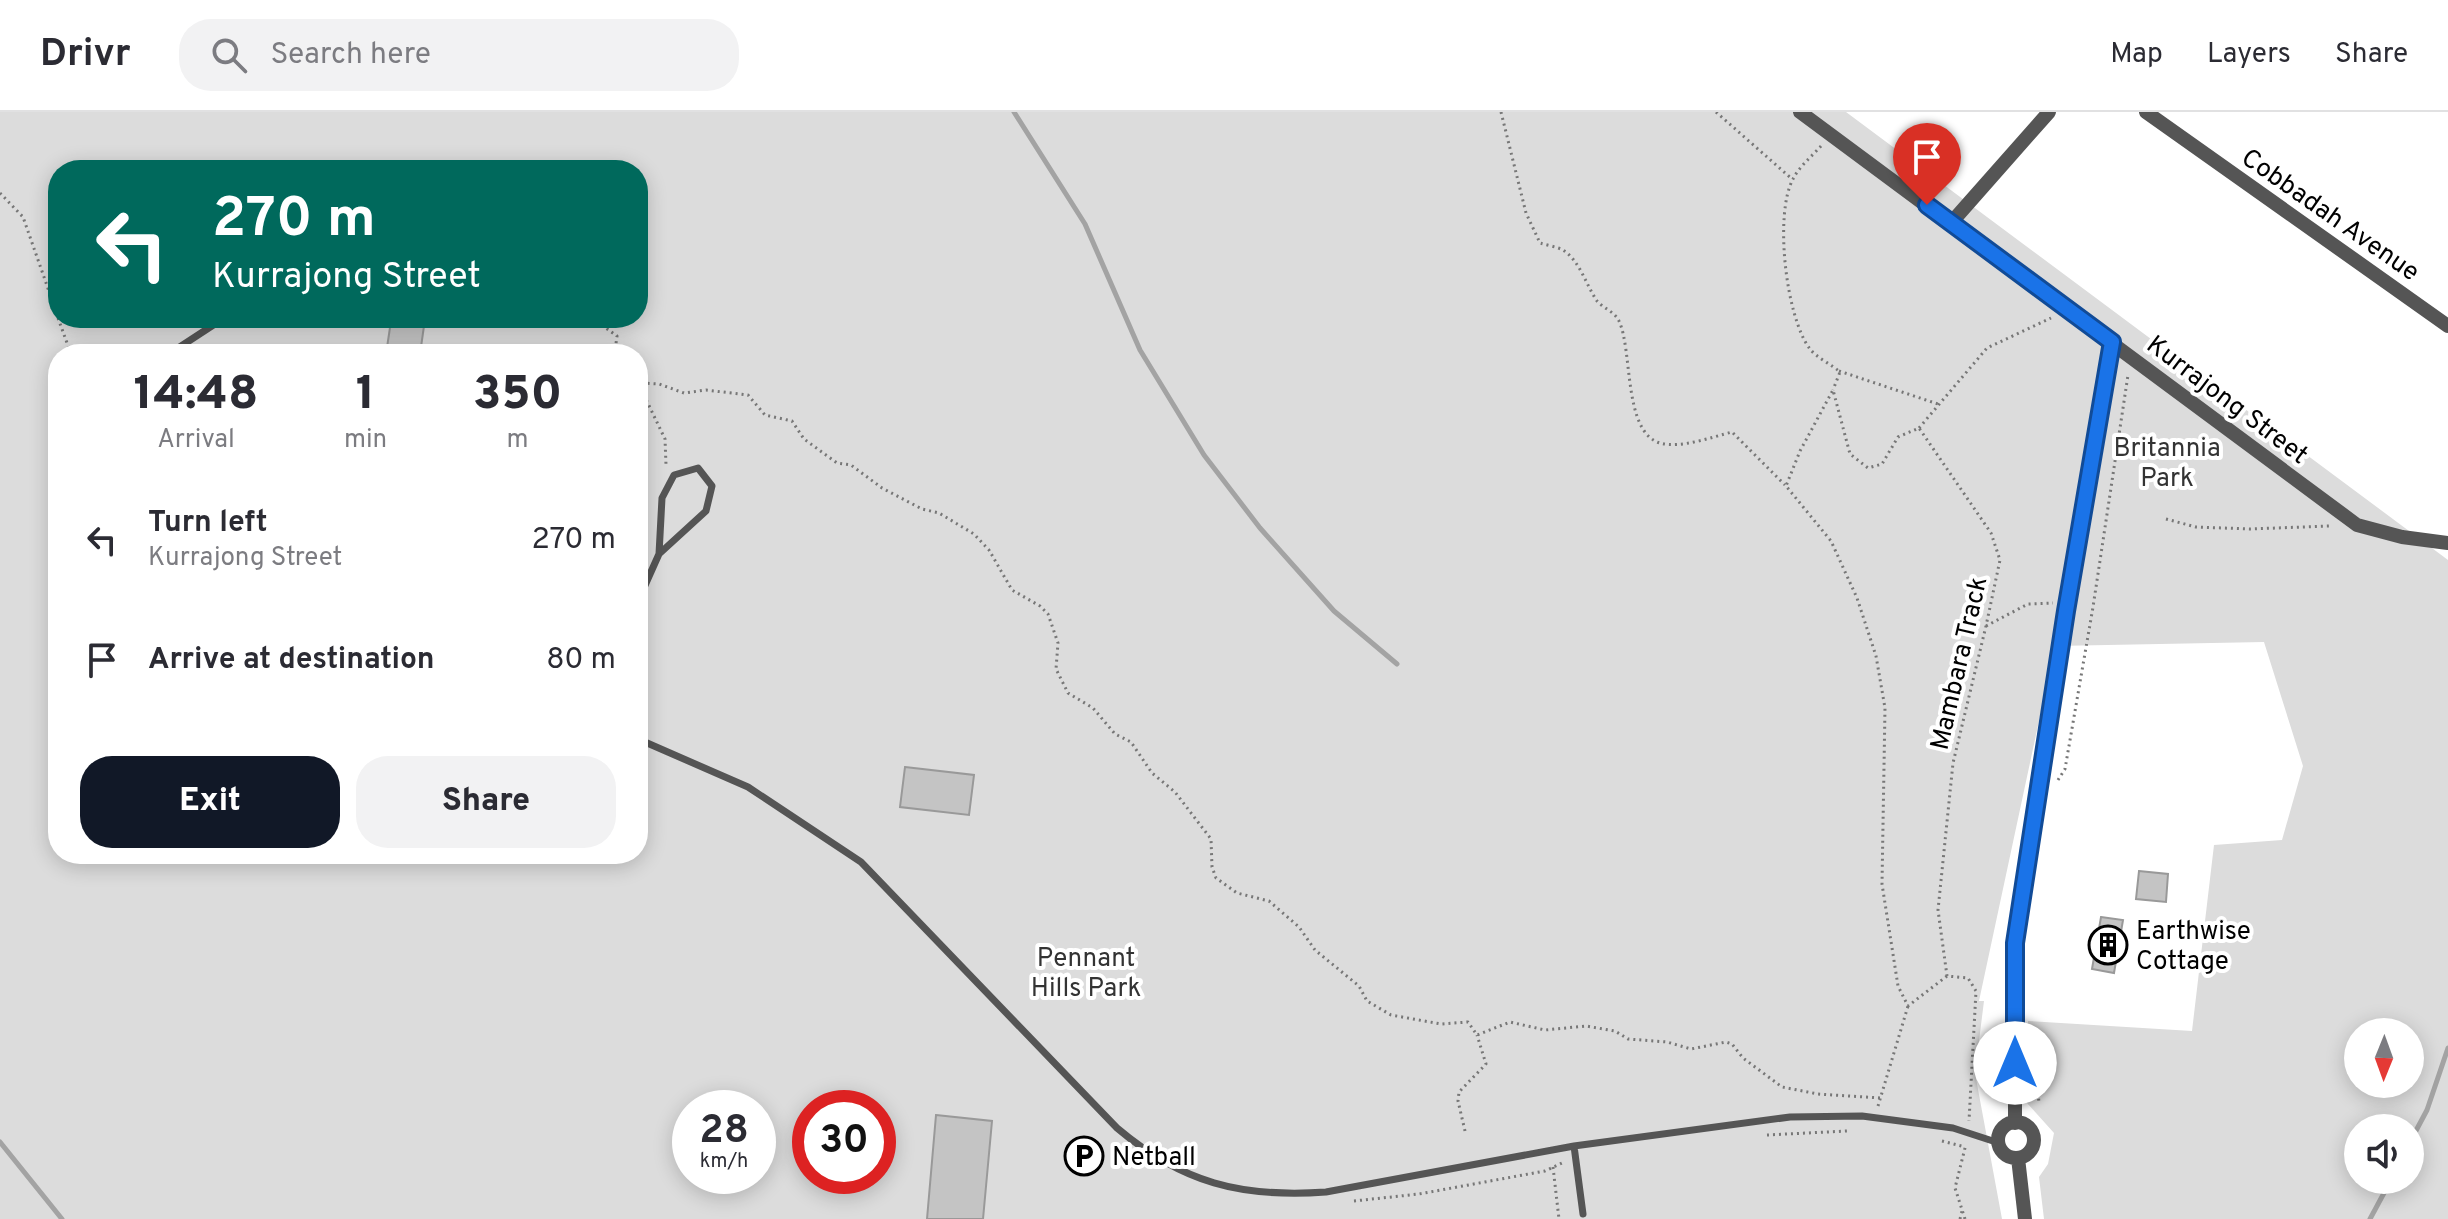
<!DOCTYPE html>
<html lang="en">
<head>
<meta charset="utf-8">
<style>
  :root { --surface:#fff; --page:#f2f2f3; --text:#2b2b33; --muted:#7c7c81; --line:#e1e1e2; --accent:#111827 }
  body { margin:0; font-family:Overpass,sans-serif; background:var(--page); color:var(--text); height:100vh; display:flex; flex-direction:column; font-size:30px; white-space:nowrap }
  * { box-sizing:border-box; margin:0 }
  p { font-size:26px; color:var(--muted) }
  .icon { flex:none; width:44px; height:44px; fill:none; stroke:currentColor; stroke-width:2; stroke-linecap:round; stroke-linejoin:round }
  .map { position:relative; flex:1; overflow:hidden }
  .sheet { position:absolute; left:48px; top:232px; width:600px; height:520px; display:flex; flex-direction:column; background:var(--surface); border-radius:32px; box-shadow:0 4px 20px #0003 }
  .sheet>* { flex:none }
  .banner { position:absolute; left:48px; top:48px; width:600px; height:168px; border-radius:32px; box-shadow:0 4px 20px #0003; background:#00695c; color:#fff; overflow:hidden }
  .needle { width:52px; rotate:181deg }
  .buttons { position:absolute; left:2344px; top:906px; display:grid; gap:16px }
  .buttons a { display:grid; place-items:center; width:80px; height:80px; border-radius:50%; background:var(--surface); box-shadow:0 4px 20px #0003; font-size:40px }
  .speed { position:absolute; left:672px; top:978px; display:flex; gap:16px; font-size:40px; font-weight:700; text-align:center }
  .speed>* { display:grid; place-content:center; width:104px; height:104px; border-radius:50%; background:var(--surface); box-shadow:0 4px 20px #0003; line-height:1 }
  .speed small { font-size:20px; font-weight:400 }
  .speed .limit { border:12px solid #d22; background:#fff; color:#111 }
  .pin { position:absolute; display:grid; place-items:center; width:68px; height:68px; color:#fff; margin:-82px -34px; border-radius:50% 50% 50% 0; rotate:-45deg; box-shadow:0 0 8px #0007 }
  .pin .icon { rotate:45deg }
  .me { position:absolute; width:88px; margin:-44px; rotate:0deg; stroke-linejoin:round; filter:drop-shadow(0 0 6px #0008) }
  .turn { display:flex; align-items:center; gap:28px; height:168px; padding:0 32px; font-size:36px }
  .turn .icon { width:104px; height:104px; stroke-width:2.5 }
  .turn b { display:block; font-size:56px; line-height:68px }
  .eta { display:flex; justify-content:space-evenly; align-items:center; height:136px; text-align:center }
  .eta b { font-size:48px; font-weight:800; line-height:56px }
  .button { display:flex; gap:16px; margin-top:auto; padding:16px 32px }
  .button a { flex:1; height:92px; border-radius:32px; background:var(--accent); color:#fff; font-size:32px; font-weight:800; line-height:92px; text-align:center }
  .button a+a { background:var(--page); color:var(--text) }
  ul { padding:0; list-style:none }
  li { display:flex; align-items:center; gap:24px; height:120px; padding:0 32px }
  li div { flex:1 }
  li b { display:block; font-size:30px }
  li em { font-style:normal }
  header { display:flex; align-items:center; gap:48px; box-sizing:border-box; height:112px; padding:0 40px; background:var(--surface); border-bottom:2px solid var(--line) }
  header strong { font-size:38px }
  nav { display:flex; gap:44px; margin-inline-start:auto; font-size:28px }
  .search { width:560px; height:72px; background:var(--page); display:flex; align-items:center; gap:20px; box-sizing:border-box; padding:0 28px; border-radius:32px; color:var(--muted); font-size:30px }
  .map>svg:first-child { display:block }
  .green { fill:#dcdcdc; fill-rule:evenodd }
  .lines { fill:none; stroke-linecap:round; stroke-linejoin:round }
  .stream { stroke:#a3a3a3; stroke-width:5 }
  .building { fill:#c4c4c4; stroke:#999; stroke-width:2 }
  .path { stroke:#777; stroke-width:3; stroke-dasharray:2 4; stroke-linecap:butt }
  .lane { stroke:#555; stroke-width:7 }
  .street { stroke:#555; stroke-width:14 }
  .route-casing { stroke:#114b97; stroke-width:20 }
  .route { stroke:#1a73e8; stroke-width:14 }
  .labels { text-anchor:middle; stroke-width:8; stroke-linejoin:round; paint-order:stroke }
  .street-label { font-size:26px; fill:#000; stroke:#fff }
  .park-label { font-size:26px; fill:#333; stroke:#fff }
  .poi-label { font-size:26px; fill:#000; stroke:#fff; text-anchor:start }
</style>
</head>
<body>
<header>
<strong>Drivr</strong>
<div class="search"><svg class="icon" aria-label="search" viewBox="0 0 24 24"><circle cx="10" cy="10" r="6"/><path d="M15 15l6 6"/></svg>Search here</div>
<nav><a>Map</a><a>Layers</a><a>Share</a></nav>
</header>
<div class="map">
<svg width="2448" height="1107" viewBox="0 0 2448 1107">
  <rect width="100%" height="100%" fill="#fff"/>
  <path class="green" d="M0 0H1846L2448 448V1107H2044L2039 1065 2048 1052 2054 1021 2027 991 2028 909 2192 919 2214 733 2282 728 2303 654 2264 530 2055 534 1979 889H1984L1975 961 2002 1107H0ZM58 58H638V206H58ZM58 242H638V742H58ZM2358 920H2410V972H2358ZM690 996H758V1064H690ZM810 996H878V1064H810ZM2358 1016H2410V1068H2358Z"/>
  <g class="lines">
    <path class="stream" d="M1014 0 1085 112 1140 238 1204 343 1260 416 1334 499 1397 552
      M0 1030 62 1107
      M2410 1030 2427 998 2448 936
      M2370 1107 2391 1068"/>
  </g>
  <path class="building" d="M391 209 424 214 420 242H386Z
    M905 655 974 663 969 703 900 695Z
    M2139 759 2168 762 2166 790 2136 787Z
    M2101 805 2123 808 2114 861 2092 857Z
    M936 1003 992 1009 983 1107H927Z"/>
  <g class="lines">
    <path class="path" d="M1501 0 1526 101 1540 131C1547 133 1557 135 1563 138 1580 149 1586 173 1597 189 1603 196 1615 200 1619 209 1633 239 1623 320 1660 331 1680 337 1712 325 1732 320L1785 373
      M1716 0 1792 67
      M1821 34C1812 44 1799 55 1793 67 1774 102 1786 206 1810 237 1817 246 1831 252 1840 260L1833 278
      M0 81 23 105 58 205
      M58 206 71 242
      M592 206 617 224 615 239 618 242
      M1839 259 1938 292
      M638 266 642 271 659 272 684 281 706 278 748 283 765 303 792 309 804 327 837 351 851 353 882 376 922 397 939 401 974 422 989 438 1012 478 1040 494 1048 502 1058 531 1056 557 1068 581 1093 596 1115 622 1131 630 1152 661 1175 680 1211 727 1212 755 1216 766 1237 781 1269 789 1299 815 1315 838 1359 874 1367 889 1391 903 1441 912 1468 910 1477 923 1510 910 1545 918 1586 914 1615 919 1628 927 1667 930 1691 937 1726 930 1732 932 1743 946 1782 975 1818 982 1880 986
      M642 271V279L665 327 666 353
      M1919 316 1987 236 2051 206
      M2166 407 2196 415 2250 417 2329 414
      M1986 514 2028 492 2053 491
      M2058 668 2065 657 2093 495 2128 263
      M1947 864 1908 894 1898 874 1882 772 1885 596 1876 544 1857 486 1831 429 1786 374 1800 339 1833 278 1850 342 1868 356 1882 352 1898 325 1919 316 1991 421 2000 448 1986 514 1953 651 1938 798 1947 864 1968 866 1976 879 1969 1009
      M2033 927 2039 991
      M1878 994 1908 894
      M1465 1019 1458 989 1459 980 1486 952 1477 923
      M1767 1023 1847 1019
      M1942 1029 1965 1035
      M1553 1055 1559 1107
      M1354 1089 1419 1082 1545 1059 1562 1051
      M1960 1107 1962 1099
      M1965 1107 1955 1076 1966 1032"/>
    <path class="lane" d="M169 242 224 206
      M638 489 659 442 662 386 674 363 698 356 712 374 706 399 659 442
      M638 627 748 675 861 750 1117 1016C1182 1071 1241 1086 1326 1080L1574 1034 1790 1005 1862 1004 1953 1016 1999 1031
      M1574 1034 1583 1102"/>
    <path class="street" d="M1800 0 2357 413 2402 425 2448 431
      M2146 0 2448 214
      M1951 111 2049 0
      M1998 1028a18 18 0 1 1 36 0a18 18 0 1 1-36 0Z
      M2015 1011V831L2066 499 2112 230
      M2018 1046 2025 1107"/>
  </g>
  <g class="lines">
    <g class="route-casing">
      <path id="route" d="M1927 93 2112 230 2066 499 2015 831V951"/>
    </g>
    <use href="#route" class="route"/>
  </g>
  <defs>
    <g id="building-ring" transform="scale(2)"><circle r="9.5" fill="#fff" stroke="#000" stroke-width="1.5"/><path d="M-4-6H4V6H1V3H-1V6H-4ZM-2.5-4.3h1.7v1.8h-1.7ZM.8-4.3h1.7v1.8H.8ZM-2.5-1h1.7V.8h-1.7ZM.8-1h1.7V.8H.8Z" fill="#000"/></g>
    <g id="parking-ring" transform="scale(2)"><circle r="9.5" fill="#fff" stroke="#000" stroke-width="1.5"/><path d="M-3.5-5.5H1a3.5 3.5 0 0 1 0 7H-1V5.5H-3.5ZM-1-3.4V-.6H.8a1.4 1.4 0 0 0 0-2.8Z" fill="#000"/></g>
  </defs>
  <g fill-rule="evenodd">
    <use href="#building-ring" x="2108" y="833"/>
    <use href="#parking-ring" x="1084" y="1044"/>
  </g>
  <g class="labels">
    <g class="street-label">
      <text transform="translate(2331 102) rotate(35)" y="9">Cobbadah Avenue</text>
      <text transform="translate(2228 287) rotate(37)" y="9">Kurrajong Street</text>
      <text transform="translate(1958 551) rotate(-77)" y="9">Mambara Track</text>
    </g>
    <g class="park-label">
      <text x="2167" y="344">Britannia<tspan x="2167" dy="30">Park</tspan></text>
      <text x="1086" y="854">Pennant<tspan x="1086" dy="30">Hills Park</tspan></text>
    </g>
    <g class="poi-label">
      <text x="2136" y="827">Earthwise<tspan x="2136" dy="30">Cottage</tspan></text>
      <text x="1112" y="1053">Netball</text>
    </g>
  </g>
</svg>
<div class="buttons">
<a><svg class="needle" viewBox="-14 -14 28 28"><path d="M0-13l5 13h-10z" fill="#e53935"/><path d="M0 13l5-13h-10z" fill="#7c7c81"/></svg></a>
<a><svg class="icon" aria-label="sound" viewBox="0 0 24 24"><path d="M4 9h4l5-4v14l-5-4H4zM17 9q2 3 0 6"/></svg></a>
</div>
<div class="speed"><div>28<small>km/h</small></div><div class="limit">30</div></div>
<div class="pin" style="left:1927px;top:93px;background:#d93025"><svg class="icon" aria-label="arrive" viewBox="0 0 24 24"><path d="M6 21V4h12l-3 4 3 4H6"/></svg></div>
<svg class="me" style="left:2015px;top:951px" viewBox="-20 -20 40 40"><circle r="19" fill="#fff"/><path d="M0-13L10 11 0 6-10 11z" fill="#1a73e8"/></svg>
<div class="banner">
<div class="turn"><svg class="icon" aria-label="left" viewBox="0 0 24 24"><path d="M17 20v-9H6M10 6l-5 5 5 5"/></svg><div><b>270 m</b>Kurrajong Street</div></div>
</div>
<section class="sheet">
<div class="eta">
<div><b>14:48</b><p>Arrival</p></div>
<div><b>1</b><p>min</p></div>
<div><b>350</b><p>m</p></div>
</div>
<ul>
<li><svg class="icon" aria-label="left" viewBox="0 0 24 24"><path d="M17 20v-9H6M10 6l-5 5 5 5"/></svg><div><b>Turn left</b><p>Kurrajong Street</p></div><em>270 m</em></li>
<li><svg class="icon" aria-label="arrive" viewBox="0 0 24 24"><path d="M6 21V4h12l-3 4 3 4H6"/></svg><div><b>Arrive at destination</b></div><em>80 m</em></li>
</ul>
<div class="button"><a>Exit</a><a>Share</a></div>
</section>
</div>
</body>
</html>
